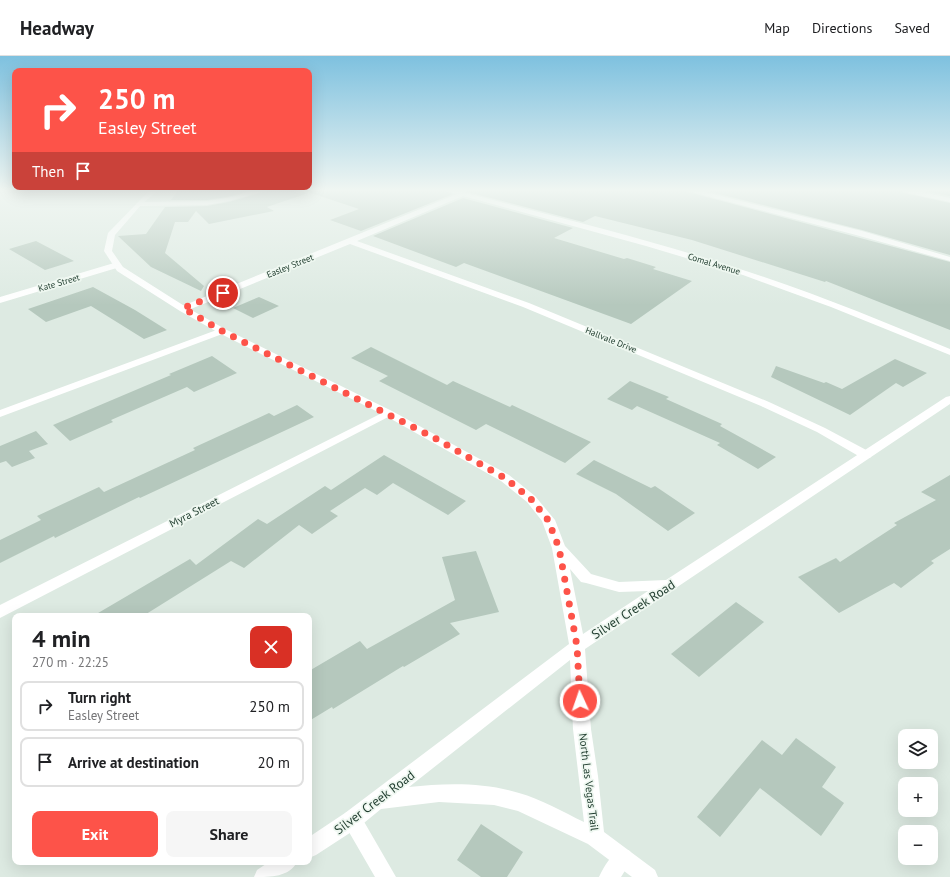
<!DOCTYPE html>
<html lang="en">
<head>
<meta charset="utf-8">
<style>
  :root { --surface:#fff; --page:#f6f6f6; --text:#202124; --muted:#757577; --line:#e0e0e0; --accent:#fd5349 }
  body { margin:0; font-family:"PT Sans",sans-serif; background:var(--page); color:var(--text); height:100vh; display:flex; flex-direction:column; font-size:15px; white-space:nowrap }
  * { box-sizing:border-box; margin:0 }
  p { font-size:13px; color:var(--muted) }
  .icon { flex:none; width:22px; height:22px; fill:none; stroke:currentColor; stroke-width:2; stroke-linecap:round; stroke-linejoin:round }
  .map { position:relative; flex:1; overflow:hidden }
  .drawer { position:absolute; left:12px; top:557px; width:300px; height:252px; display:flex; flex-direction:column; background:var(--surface); border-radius:8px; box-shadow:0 4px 16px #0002 }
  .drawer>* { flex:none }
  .guide { position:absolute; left:12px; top:12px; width:300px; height:122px; border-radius:8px; box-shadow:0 4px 16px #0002; background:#fd5349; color:#fff; overflow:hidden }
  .fabs { position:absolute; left:898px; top:673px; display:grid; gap:8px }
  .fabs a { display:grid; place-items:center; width:40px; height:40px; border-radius:8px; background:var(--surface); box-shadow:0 4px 16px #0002; font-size:20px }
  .pin { position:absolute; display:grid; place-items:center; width:34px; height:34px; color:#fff; margin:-17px; border:2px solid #fff; border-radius:50%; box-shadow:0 1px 4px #0007 }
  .me { position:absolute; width:44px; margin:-22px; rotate:357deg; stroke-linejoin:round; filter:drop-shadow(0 0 3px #0008) }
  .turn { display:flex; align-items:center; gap:14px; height:84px; padding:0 20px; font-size:18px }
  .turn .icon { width:52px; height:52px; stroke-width:2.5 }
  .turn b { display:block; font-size:28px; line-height:34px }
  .then { display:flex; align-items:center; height:38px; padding:0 20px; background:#0003; gap:8px; font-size:15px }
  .round { display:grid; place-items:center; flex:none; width:42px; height:42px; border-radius:8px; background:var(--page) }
  .head { display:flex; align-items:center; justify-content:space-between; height:68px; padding:0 20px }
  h1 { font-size:24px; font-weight:800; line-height:30px }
  .primary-button { display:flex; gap:8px; margin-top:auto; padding:8px 20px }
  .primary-button a { flex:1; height:46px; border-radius:8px; background:var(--accent); color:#fff; font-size:16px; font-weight:800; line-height:46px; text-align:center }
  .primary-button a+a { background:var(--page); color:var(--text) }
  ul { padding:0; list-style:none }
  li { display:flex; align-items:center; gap:12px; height:50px; margin:0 8px 6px; padding:0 12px; border:2px solid var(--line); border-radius:8px }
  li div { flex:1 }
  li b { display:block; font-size:15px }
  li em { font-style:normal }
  header { display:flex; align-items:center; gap:24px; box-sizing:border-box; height:56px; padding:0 20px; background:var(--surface); border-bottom:1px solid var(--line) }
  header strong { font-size:19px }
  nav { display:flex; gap:22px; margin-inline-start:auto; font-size:14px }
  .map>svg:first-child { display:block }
  .building { fill:#b5c8bd }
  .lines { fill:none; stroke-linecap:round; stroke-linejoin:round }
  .service { fill:#fff; fill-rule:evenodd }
  .minor { fill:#fff; fill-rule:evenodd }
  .tertiary { fill:#fff; fill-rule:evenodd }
  .route { stroke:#fd5349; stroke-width:7; stroke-dasharray:0 12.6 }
  .labels { text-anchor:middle; stroke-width:3.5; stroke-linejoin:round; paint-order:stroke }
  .far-street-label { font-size:9px; fill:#1e3b2d; stroke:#eef7f0 }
  .street-label { font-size:11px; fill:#1e3b2d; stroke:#eef7f0 }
  .near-street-label { font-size:13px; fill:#1e3b2d; stroke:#eef7f0 }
</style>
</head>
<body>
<header>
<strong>Headway</strong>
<nav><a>Map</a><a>Directions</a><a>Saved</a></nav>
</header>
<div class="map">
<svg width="950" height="821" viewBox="0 0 950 821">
  <rect width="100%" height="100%" fill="#ddeae2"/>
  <path class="building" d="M175 134H252L227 141 207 144H171L177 136Z
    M268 134H308V137L267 151 274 155 209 168 196 155 188 166H175L165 197 204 230 201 235 151 211 118 180 146 178 165 151 207 150 229 146 267 135Z
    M311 134H444L453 138 361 175 330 164 359 153 311 137Z
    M460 134H686L688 136 950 206V274L826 225 825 226 692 184 595 160 583 166Z
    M703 134H900L904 137 950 147V199L862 174Z
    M918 134H950V140Z
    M463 142 573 172 554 182 624 203 627 202 656 211 653 213 692 225 631 268 464 207 456 211 373 180Z
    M36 185 74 205 45 214 9 193Z
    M93 231 135 254 167 274 144 283 91 250 46 266 28 253Z
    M259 241 279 250 253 262 233 252Z
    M371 291 447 329 453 325 510 351 512 349 591 386 565 407 486 368 476 374 379 325 388 320 351 302Z
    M212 300 237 317 194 336 187 331 111 364 113 366 70 385 53 369 171 319 169 318Z
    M895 303 927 317 903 331 896 327 850 359 771 321 776 310 824 327 826 326 842 333Z
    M630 325 669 341 666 343 722 368 720 370 776 401 758 413 717 389 720 387 637 350 632 354 607 343Z
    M297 349 314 361 140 442 139 441 55 482 54 480 0 507V484L41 464 37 460 99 431 104 436 195 394 193 392 269 357 274 360Z
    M36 375 48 388 29 395 35 402 12 411 6 405 0 407V390Z
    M384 399 466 445 448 459 393 427 377 439 365 432 330 455 338 460 312 478 299 469 244 512 231 505 143 560H93L190 503 196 509 258 463 267 468 325 430 331 434Z
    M594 404 651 432 655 430 695 457 668 475 616 438 576 418Z
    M950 419V493L931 505 934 507 901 532 894 527 839 557 798 521 836 502 840 506 897 469 894 467 936 444 921 436Z
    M476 495 499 556 450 567 460 578 404 611 403 610 333 653 332 651 309 665V615L360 585 367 593 455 544 442 501Z
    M736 546 764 566 699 621 671 598Z
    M796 682 836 711 822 731 844 747 821 780 760 732 720 781 697 761 762 684 782 699Z
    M481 768 523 796 507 821H481L457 804Z"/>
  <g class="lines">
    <path class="service" d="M352 754 359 757 396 821H375L342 764 345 757Z
      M623 792 630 795 633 802 621 821H599C604 810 612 797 623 792Z"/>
    <path class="minor" d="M257 134H267L229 145 207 149 139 150 136 148 139 146 207 145 227 142Z
      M445 134H455C553 160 653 184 749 216 817 238 884 266 950 293V299L831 251 743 219 646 190 463 140 357 185 529 247 769 346 825 372 870 396 872 399 870 402H862L817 376 761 350 523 251 350 188 186 255 183 256 179 253 180 251 457 138Z
      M687 134H697L862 175 950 201V205L856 179 688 135Z
      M901 134H912L950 142V146L904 136Z
      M114 207H117L121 209 120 211 0 247V241Z
      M222 272 225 273 227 275 225 277 0 361V354Z
      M388 354 393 357 392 359 0 562V549Z"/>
    <path class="tertiary" d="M150 134H156V136L141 149 115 179 112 195 123 211 186 251 225 273 392 355 509 419 535 440 555 464 565 490 591 518 619 526 666 524 946 341 950 340V348L585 593 591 673 598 720 604 776 655 814 658 821H632L588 788 518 755 494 749 439 746 381 753 359 771 316 799 309 802V781L345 757 569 588 552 492 542 465 527 446 501 425 384 359 219 277 180 255 117 215 104 195 108 177ZM570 513 581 526 586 527 619 536 648 535 583 578ZM570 604 573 673 584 766C563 756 541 743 519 737 484 726 445 727 409 731Z
      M269 806H297C289 821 271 821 254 821L257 814Z"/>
  </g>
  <linearGradient id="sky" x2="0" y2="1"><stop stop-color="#7ec1df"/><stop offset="0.54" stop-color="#f0f6f2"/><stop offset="1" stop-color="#f0f6f2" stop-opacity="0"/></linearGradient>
  <rect width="950" height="249" fill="url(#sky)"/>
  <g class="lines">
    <path class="route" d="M223 237 183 252 222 275 433 381 505 422 531 443 548 464 559 492 577 590 580 645"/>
  </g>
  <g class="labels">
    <g class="far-street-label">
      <text transform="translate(714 208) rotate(17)" y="3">Comal Avenue</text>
      <text transform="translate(290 210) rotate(-22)" y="3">Easley Street</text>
      <text transform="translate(59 227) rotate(-16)" y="3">Kate Street</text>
      <text transform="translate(611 284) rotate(22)" y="3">Hallvale Drive</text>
    </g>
    <g class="street-label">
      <text transform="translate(194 456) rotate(-27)" y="4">Myra Street</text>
      <text transform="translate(589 726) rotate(83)" y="4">North Las Vegas Trail</text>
    </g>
    <g class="near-street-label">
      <text transform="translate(633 553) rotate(-33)" y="5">Silver Creek Road</text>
      <text transform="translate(374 746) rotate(-37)" y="5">Silver Creek Road</text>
    </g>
  </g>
</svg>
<div class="fabs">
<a><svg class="icon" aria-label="layers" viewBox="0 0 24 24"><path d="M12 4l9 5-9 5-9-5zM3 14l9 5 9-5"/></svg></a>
<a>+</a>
<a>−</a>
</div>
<div class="pin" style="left:223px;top:237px;background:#d93025"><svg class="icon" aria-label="arrive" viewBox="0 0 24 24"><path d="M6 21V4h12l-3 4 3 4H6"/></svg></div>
<svg class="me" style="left:580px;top:645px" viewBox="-20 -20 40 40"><circle r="17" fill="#fd5349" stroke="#fff" stroke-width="3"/><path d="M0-11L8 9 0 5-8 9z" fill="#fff"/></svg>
<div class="guide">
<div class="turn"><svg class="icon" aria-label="right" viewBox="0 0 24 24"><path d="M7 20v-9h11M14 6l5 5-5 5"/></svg><div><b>250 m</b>Easley Street</div></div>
<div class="then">Then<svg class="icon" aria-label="arrive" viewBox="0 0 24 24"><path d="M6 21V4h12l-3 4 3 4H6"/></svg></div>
</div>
<section class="drawer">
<div class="head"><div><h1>4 min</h1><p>270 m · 22:25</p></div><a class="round" style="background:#d93025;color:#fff"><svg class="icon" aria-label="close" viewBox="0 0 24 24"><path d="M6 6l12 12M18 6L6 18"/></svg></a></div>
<ul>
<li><svg class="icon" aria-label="right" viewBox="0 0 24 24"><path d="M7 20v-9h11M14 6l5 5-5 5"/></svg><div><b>Turn right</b><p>Easley Street</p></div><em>250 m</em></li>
<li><svg class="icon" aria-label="arrive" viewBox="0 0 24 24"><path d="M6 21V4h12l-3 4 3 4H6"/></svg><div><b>Arrive at destination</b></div><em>20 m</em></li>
</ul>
<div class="primary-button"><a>Exit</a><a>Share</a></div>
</section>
</div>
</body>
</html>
